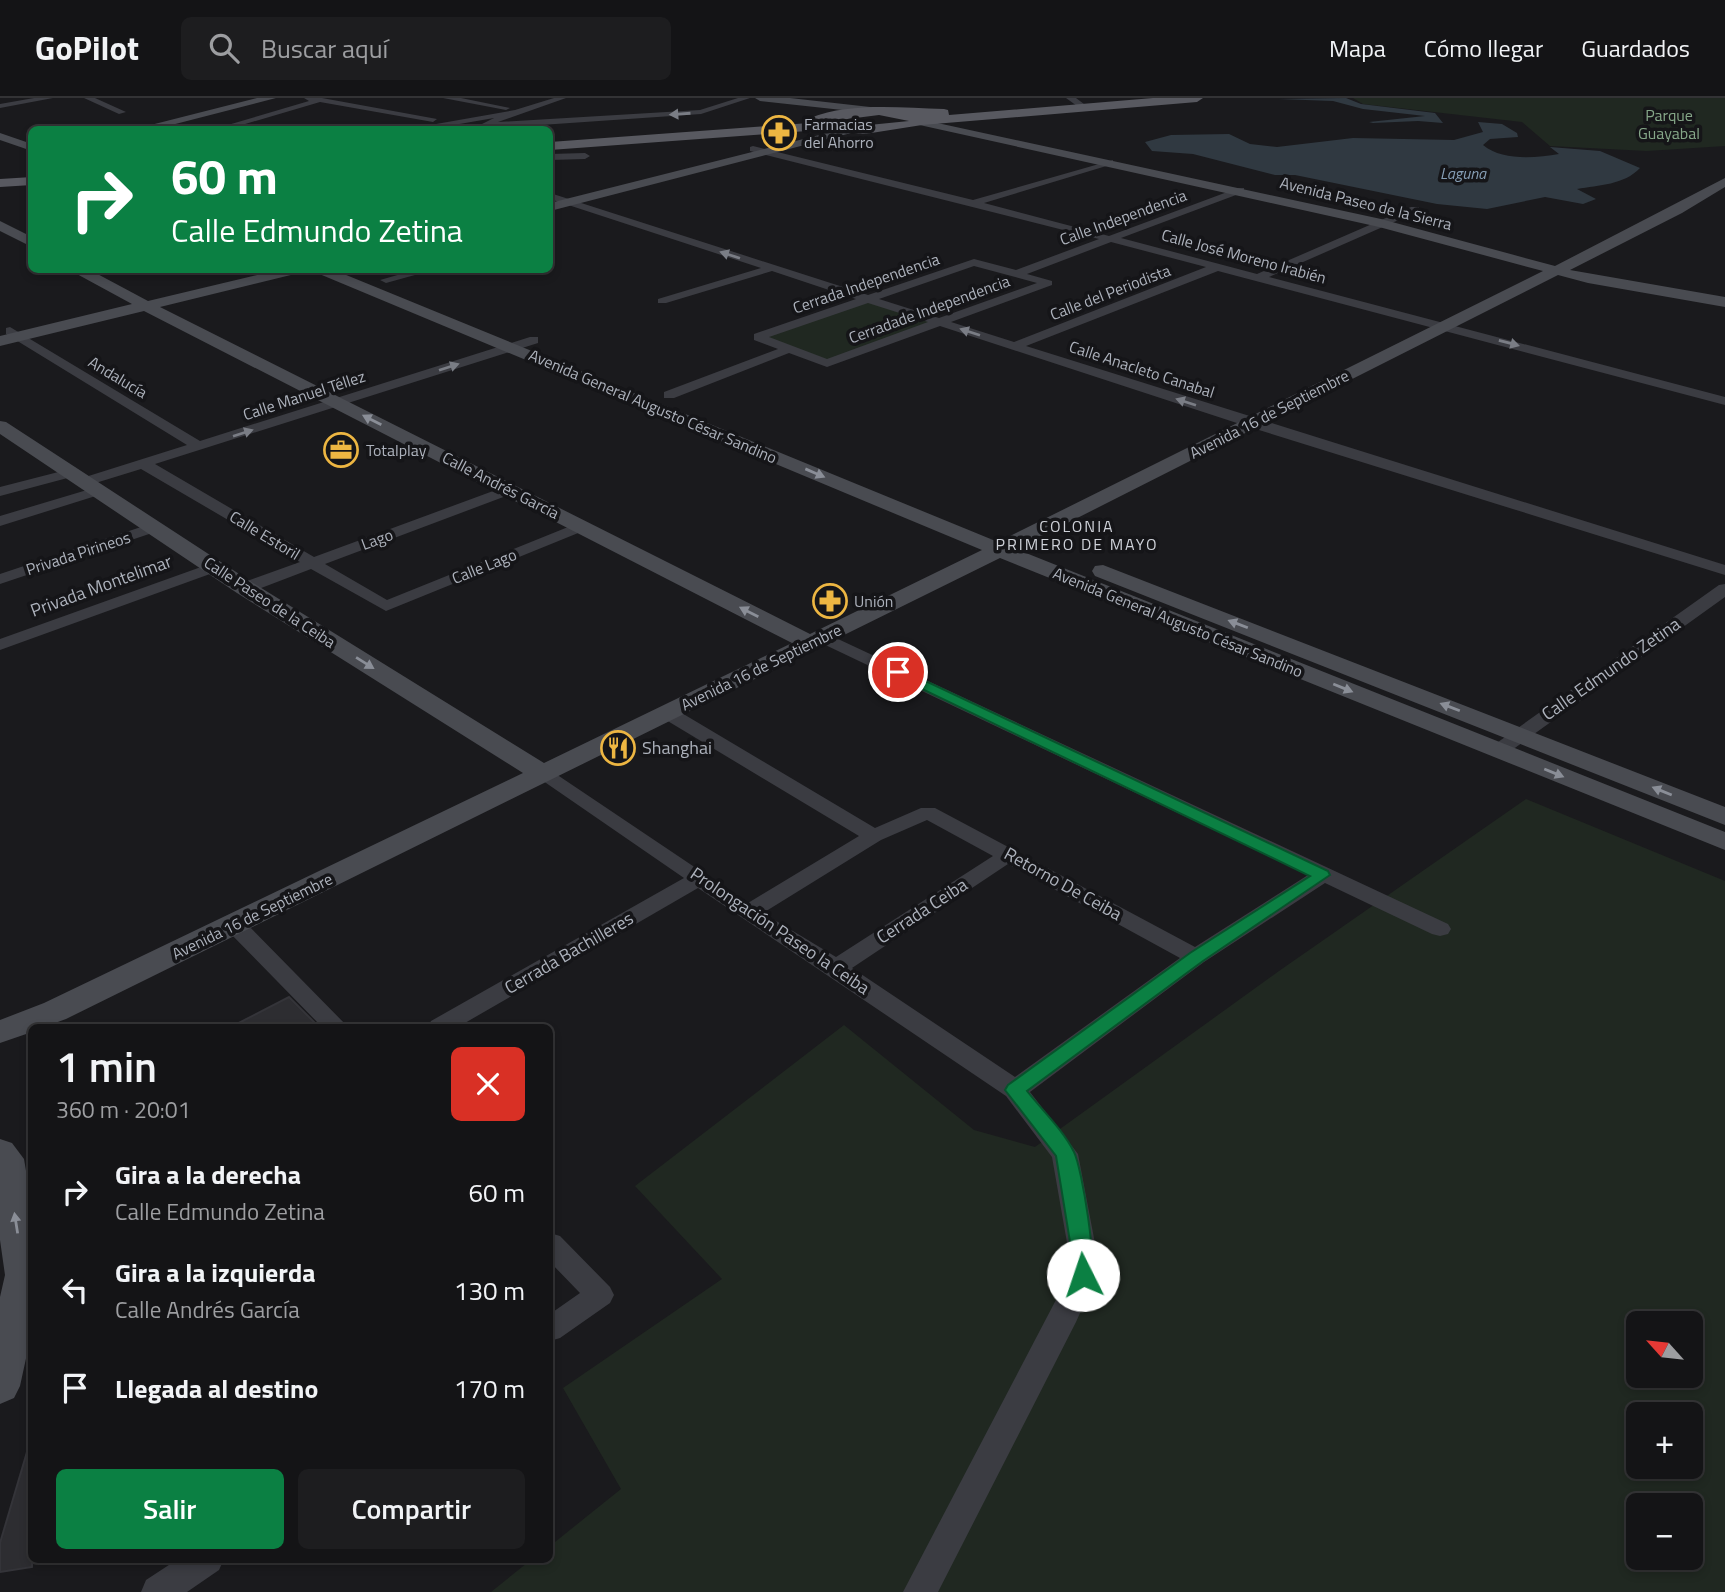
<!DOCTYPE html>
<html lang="es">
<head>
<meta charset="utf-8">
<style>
  :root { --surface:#141416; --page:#1d1d1f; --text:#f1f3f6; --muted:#9d9ea1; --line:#333335; --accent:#0b8043 }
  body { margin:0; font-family:"Titillium Web",sans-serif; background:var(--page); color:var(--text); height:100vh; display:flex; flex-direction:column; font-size:26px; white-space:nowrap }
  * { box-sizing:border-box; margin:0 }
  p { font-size:23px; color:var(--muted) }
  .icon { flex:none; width:38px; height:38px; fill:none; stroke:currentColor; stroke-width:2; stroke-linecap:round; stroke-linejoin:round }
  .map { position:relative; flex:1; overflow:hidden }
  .side { position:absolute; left:28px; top:926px; width:525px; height:539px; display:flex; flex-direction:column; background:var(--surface); border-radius:10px; box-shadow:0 4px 10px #0003,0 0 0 2px var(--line) }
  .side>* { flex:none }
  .banner { position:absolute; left:28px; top:28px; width:525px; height:147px; border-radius:10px; box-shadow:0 4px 10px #0003,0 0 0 2px var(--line); background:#0b8043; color:#fff; overflow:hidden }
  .needle { width:46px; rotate:297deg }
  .tools { position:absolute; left:1626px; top:1213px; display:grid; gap:14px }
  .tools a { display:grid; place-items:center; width:77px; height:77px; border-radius:10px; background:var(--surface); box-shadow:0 4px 10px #0003,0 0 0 2px var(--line); font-size:35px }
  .pin { position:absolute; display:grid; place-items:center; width:60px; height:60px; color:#fff; margin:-30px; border:4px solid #fff; border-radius:50%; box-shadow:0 2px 7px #0007 }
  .me { position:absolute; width:77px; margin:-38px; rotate:356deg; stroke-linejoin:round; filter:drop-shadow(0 0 5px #0008) }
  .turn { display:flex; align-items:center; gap:24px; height:147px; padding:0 28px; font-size:32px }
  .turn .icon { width:91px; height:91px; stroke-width:2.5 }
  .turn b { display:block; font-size:49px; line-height:60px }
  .round { display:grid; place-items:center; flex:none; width:74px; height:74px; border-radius:10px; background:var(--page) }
  .headline { display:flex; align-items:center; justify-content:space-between; height:119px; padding:0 28px }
  h1 { font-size:42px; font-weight:600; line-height:52px }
  .primary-button { display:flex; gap:14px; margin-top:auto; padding:14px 28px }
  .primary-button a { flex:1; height:80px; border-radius:10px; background:var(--accent); color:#fff; font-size:28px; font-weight:600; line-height:80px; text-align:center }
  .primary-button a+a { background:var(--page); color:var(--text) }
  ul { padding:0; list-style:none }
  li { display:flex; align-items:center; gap:21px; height:98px; padding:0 28px }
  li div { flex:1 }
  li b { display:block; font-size:26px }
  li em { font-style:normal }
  header { display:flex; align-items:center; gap:42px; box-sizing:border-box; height:98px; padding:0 35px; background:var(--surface); border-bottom:2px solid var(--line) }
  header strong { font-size:33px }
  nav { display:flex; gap:38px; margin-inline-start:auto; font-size:24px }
  .search { width:490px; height:63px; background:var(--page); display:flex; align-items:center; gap:18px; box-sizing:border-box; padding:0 24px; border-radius:10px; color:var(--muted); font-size:26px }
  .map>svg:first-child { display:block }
  .green { fill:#202821; fill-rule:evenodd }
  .water { fill:#303941 }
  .building { fill:#2d2d31; stroke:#343439; stroke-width:2 }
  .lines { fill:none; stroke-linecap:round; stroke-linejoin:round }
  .street { fill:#3b3c42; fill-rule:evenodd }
  .secondary { fill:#494b51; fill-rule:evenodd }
  .primary { fill:#585960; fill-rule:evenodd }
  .oneway { fill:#7a7d85 }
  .oneway2 { fill:#8a8e97 }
  .route { fill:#0b8043; stroke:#07532c; stroke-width:2 }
  .labels { text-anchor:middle; stroke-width:7; stroke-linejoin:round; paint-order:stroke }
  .far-park-label { font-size:16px; fill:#85a688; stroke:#151518 }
  .far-poi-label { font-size:16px; fill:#adb2bc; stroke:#151518; text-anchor:start }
  .far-water-label { font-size:16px; font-style:italic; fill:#869eb5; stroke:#151518 }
  .far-street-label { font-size:16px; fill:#adb2bc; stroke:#151518 }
  .far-neighbourhood-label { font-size:16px; letter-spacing:2px; fill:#ced1d8; stroke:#151518 }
  .street-label { font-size:18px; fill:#adb2bc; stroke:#151518 }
  .poi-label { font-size:18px; fill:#adb2bc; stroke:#151518; text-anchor:start }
</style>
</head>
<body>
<header>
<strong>GoPilot</strong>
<div class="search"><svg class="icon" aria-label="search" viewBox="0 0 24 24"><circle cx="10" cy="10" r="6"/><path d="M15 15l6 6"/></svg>Buscar aquí</div>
<nav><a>Mapa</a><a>Cómo llegar</a><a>Guardados</a></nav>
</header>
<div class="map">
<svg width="1725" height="1494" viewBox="0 0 1725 1494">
  <rect width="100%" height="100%" fill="#1a1a1d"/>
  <path class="green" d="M1353 0H1725V48L1647 53 1550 48 1522 24 1363 6Z
    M871 201 938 223 827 265 758 239Z
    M1526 701 1725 783V1494H491L532 1461H550V1448L621 1391 563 1290 722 1181 635 1088 844 927 974 1032 1035 1049 1279 873ZM1638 1225H1690V1278H1638ZM1638 1316H1690V1368H1638ZM1638 1407H1690V1460H1638Z"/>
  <path class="water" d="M1346 0 1361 6 1435 15 1443 25 1418 23 1373 25 1369 24 1425 18 1363 11 1333 3 1278 1Z
    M1478 24 1502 26 1517 35 1518 39 1490 41 1483 47C1502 63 1535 60 1559 56L1550 49 1600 53 1640 70C1624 87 1599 87 1577 91L1596 101 1583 106 1545 99 1487 111 1437 106 1295 77H1275L1193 56 1152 53 1145 44 1171 37 1229 36 1250 46 1277 49 1353 40 1454 42 1483 34Z"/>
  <path class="building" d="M289 899 319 929H231Z
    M27 1354H32V1469L0 1474V1445Z"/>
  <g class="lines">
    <path class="street" d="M34 0H53L0 10V6Z
      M84 0H95L126 14 119 16Z
      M304 0H322L437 21 433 24 320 4 225 32 221 29 309 3Z
      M443 0H461L510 10 506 12Z
      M554 0H566L498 24 700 12 738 0H750L701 16 482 31 478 28 494 20 425 32H402L515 12Z
      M1066 0H1076L1084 6 1077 8Z
      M753 48 973 102 1113 62V66L984 105 1109 138 1238 90H1244V94L1121 140 1257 176 1411 109H1419V113L1269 179 1725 299V307L1218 173 1026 248 1725 467V477L1246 328 940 228 827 269 789 255 674 300H664V294L778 251 754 242V236L856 201 772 173 666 205H658V201L761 170 550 101V95L868 197 974 161 1016 172 1099 141 750 53V49ZM1111 144 1206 169 1014 244 951 224 1052 187V183L1027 176ZM974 168 1037 185 939 220 879 201ZM868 205 928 224 827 261 769 239Z
      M550 56 585 55 590 58 585 61 550 62Z
      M415 172H433L386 185 380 182Z
      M10 229 200 343 530 239H538V245L155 366 314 459 504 389H514L516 392 514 395 325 466 387 502 578 425 583 423 591 428 588 431 386 513 311 471 251 494H239L237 490 239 486 300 464 141 371 89 387H79L77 384 79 381 187 347 6 236V230Z
      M70 371 75 372 77 375 75 378 0 398V389Z
      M97 389 104 393 102 396 0 428V418Z
      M156 424 161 426 164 429 161 432 0 486V476Z
      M215 464 223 469 221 472 0 552V541Z
      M1725 486V499L1505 657H1491L1488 653 1491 649 1719 487Z
      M823 534 1448 826 1451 831 1448 836 1440 838 1432 836 1325 785 1204 864 1030 994 1078 1056 1097 1156V1177L1076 1224 938 1494H903L1069 1177V1156L1052 1059 1006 998 698 790 458 929H428L431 923 684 780 533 676 536 672H550L748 805 859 738 661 619 659 615 661 611H675L875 730 921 710H935L1195 849 1308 777 817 543 814 539 817 535ZM927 722 993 758 836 859 763 815 881 742ZM1008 766 1180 860 1015 979 852 870Z
      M235 820 243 822 348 929H322L227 832 224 827 227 822Z
      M550 1135 560 1138 610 1189 614 1197 610 1205 560 1240 550 1243V1216L580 1195 550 1164Z
      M178 1461H224L219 1472 187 1494H141L146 1482Z"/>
    <path class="secondary" d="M257 0H276L152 32H131Z
      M755 0H790L879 10 885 13 879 16 760 3Z
      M919 21 1381 121 1555 168 1725 80V89L1682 115 1570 172 1725 199V209L1588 185 1558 177 1016 451 1725 734V752L1000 460 66 921 44 929H32V934L0 945V922L44 905 523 675 237 495 0 336V323L6 324 253 485 544 665 792 545 144 213 0 248V238L132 206 75 175 73 172H90L148 203 278 172H301L299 175 160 209 810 536 982 452 317 175 315 172H334L998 444 1543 173 1379 129 915 26 913 24Z
      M851 29 857 32 855 34 550 113V105Z
      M0 35 32 46V53L0 42Z
      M0 123 32 139V149L0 133Z
      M1103 467 1725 709V727L1095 478 1092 473 1095 468Z
      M0 1041 12 1045 24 1061 32 1108V1233L20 1288 14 1300 0 1306V1199L5 1177 0 1142Z"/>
    <path class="primary" d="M1153 0H1203L1197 4 922 27 865 36 821 32 550 52V44L809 25 810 20C851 4 900 10 944 11L948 12 949 17ZM879 17 909 23 849 29 824 24Z
      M32 79V87L0 89V81Z"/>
  </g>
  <defs><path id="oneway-solid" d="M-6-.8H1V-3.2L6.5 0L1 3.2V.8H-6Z" transform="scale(1.75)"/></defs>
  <g class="oneway">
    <use href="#oneway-solid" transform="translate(680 16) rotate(176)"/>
    <use href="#oneway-solid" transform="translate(730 157) rotate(-162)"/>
    <use href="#oneway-solid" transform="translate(970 234) rotate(-162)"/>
    <use href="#oneway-solid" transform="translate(1509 245) rotate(15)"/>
    <use href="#oneway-solid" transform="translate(449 269) rotate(-18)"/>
    <use href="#oneway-solid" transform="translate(1186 304) rotate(-162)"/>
    <use href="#oneway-solid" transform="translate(243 335) rotate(-18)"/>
  </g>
  <g class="oneway2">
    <use href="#oneway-solid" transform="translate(372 322) rotate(-153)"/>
    <use href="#oneway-solid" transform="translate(815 375) rotate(23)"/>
    <use href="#oneway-solid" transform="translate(749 514) rotate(-153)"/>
    <use href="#oneway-solid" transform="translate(1238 526) rotate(-159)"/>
    <use href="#oneway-solid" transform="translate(365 565) rotate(32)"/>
    <use href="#oneway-solid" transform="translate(1343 590) rotate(22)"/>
    <use href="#oneway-solid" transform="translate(1450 609) rotate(-159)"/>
    <use href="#oneway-solid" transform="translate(1554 675) rotate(22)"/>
    <use href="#oneway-solid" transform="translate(1662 693) rotate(-158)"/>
    <use href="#oneway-solid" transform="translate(16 1125) rotate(-99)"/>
  </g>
  <path class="route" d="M898 570 1328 773 1330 777 1203 863 1027 993C1042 1012 1063 1032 1074 1054 1082 1070 1098 1168 1090 1183L1083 1186 1075 1183 1072 1177V1156L1056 1058 1005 992 1008 987 1190 855 1310 778 893 577V571Z"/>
  <defs>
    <g id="pharmacy-ring" transform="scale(1.75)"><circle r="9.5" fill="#151518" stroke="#edb642" stroke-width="1.5"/><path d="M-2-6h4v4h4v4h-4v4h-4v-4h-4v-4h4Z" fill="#edb642"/></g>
    <g id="office-ring" transform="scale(1.75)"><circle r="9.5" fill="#151518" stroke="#edb642" stroke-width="1.5"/><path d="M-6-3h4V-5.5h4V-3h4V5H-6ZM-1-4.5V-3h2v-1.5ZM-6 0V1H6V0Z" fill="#edb642"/></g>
    <g id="restaurant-ring" transform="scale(1.75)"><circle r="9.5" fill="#151518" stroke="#edb642" stroke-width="1.5"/><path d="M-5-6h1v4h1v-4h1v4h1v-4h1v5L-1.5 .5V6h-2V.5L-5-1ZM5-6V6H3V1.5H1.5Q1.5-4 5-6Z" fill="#edb642"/></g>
  </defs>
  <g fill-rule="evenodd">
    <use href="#pharmacy-ring" x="779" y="35"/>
    <use href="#office-ring" x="341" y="352"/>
    <use href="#pharmacy-ring" x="830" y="503"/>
    <use href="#restaurant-ring" x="618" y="650"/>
  </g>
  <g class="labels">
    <g class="far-park-label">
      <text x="1669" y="23">Parque<tspan x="1669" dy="18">Guayabal</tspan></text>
    </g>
    <g class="far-poi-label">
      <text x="804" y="32">Farmacias<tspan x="804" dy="18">del Ahorro</tspan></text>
      <text x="366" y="358">Totalplay</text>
      <text x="854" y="509">Unión</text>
    </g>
    <g class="far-water-label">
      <text x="1463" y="81">Laguna</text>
    </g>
    <g class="far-street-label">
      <text transform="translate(1366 105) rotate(14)" y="6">Avenida Paseo de la Sierra</text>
      <text transform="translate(1123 119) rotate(-20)" y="6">Calle Independencia</text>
      <text transform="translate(1244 158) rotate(15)" y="6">Calle José Moreno Irabién</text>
      <text transform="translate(866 185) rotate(-19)" y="6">Cerrada Independencia</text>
      <text transform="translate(1110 194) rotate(-21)" y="6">Calle del Periodista</text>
      <text transform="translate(929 211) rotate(-20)" y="6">Cerradade Independencia</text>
      <text transform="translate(1142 271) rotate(18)" y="6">Calle Anacleto Canabal</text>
      <text transform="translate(118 279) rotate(31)" y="6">Andalucía</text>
      <text transform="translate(304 297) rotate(-18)" y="6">Calle Manuel Téllez</text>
      <text transform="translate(653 308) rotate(23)" y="6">Avenida General Augusto César Sandino</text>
      <text transform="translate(1269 316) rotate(-27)" y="6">Avenida 16 de Septiembre</text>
      <text transform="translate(501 387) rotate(27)" y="6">Calle Andrés García</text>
      <text transform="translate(265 437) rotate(31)" y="6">Calle Estoril</text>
      <text transform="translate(377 441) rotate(-20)" y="6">Lago</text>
      <text transform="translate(78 455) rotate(-18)" y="6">Privada Pirineos</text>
      <text transform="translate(484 468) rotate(-22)" y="6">Calle Lago</text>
      <text transform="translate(270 504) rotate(33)" y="6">Calle Paseo de la Ceiba</text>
      <text transform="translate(1178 524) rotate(22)" y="6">Avenida General Augusto César Sandino</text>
      <text transform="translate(761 569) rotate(-26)" y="6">Avenida 16 de Septiembre</text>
      <text transform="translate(252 818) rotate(-26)" y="6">Avenida 16 de Septiembre</text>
    </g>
    <g class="far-neighbourhood-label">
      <text x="1077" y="434">COLONIA<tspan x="1077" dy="18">PRIMERO DE MAYO</tspan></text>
    </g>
    <g class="street-label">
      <text transform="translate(101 488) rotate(-20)" y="6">Privada Montelimar</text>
      <text transform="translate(1611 571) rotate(-35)" y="6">Calle Edmundo Zetina</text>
      <text transform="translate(1063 786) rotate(29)" y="6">Retorno De Ceiba</text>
      <text transform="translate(922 813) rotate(-33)" y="6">Cerrada Ceiba</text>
      <text transform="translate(780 833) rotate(34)" y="6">Prolongación Paseo la Ceiba</text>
      <text transform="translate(569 855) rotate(-30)" y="6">Cerrada Bachilleres</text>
    </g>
    <g class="poi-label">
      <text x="642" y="656">Shanghai</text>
    </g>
  </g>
</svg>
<div class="tools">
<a><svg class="needle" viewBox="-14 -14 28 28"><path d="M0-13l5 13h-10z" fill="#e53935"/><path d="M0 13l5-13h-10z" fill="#9d9ea1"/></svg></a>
<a>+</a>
<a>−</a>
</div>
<div class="pin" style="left:898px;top:574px;background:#d93025"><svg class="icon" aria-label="arrive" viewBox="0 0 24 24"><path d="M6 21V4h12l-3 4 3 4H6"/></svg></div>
<svg class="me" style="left:1083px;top:1177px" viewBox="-20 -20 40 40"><circle r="19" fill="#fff"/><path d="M0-13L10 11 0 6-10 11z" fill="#0b8043"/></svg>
<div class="banner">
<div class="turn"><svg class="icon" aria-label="right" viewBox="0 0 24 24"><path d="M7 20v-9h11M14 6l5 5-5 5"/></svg><div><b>60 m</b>Calle Edmundo Zetina</div></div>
</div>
<section class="side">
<div class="headline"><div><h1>1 min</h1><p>360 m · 20:01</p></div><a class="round" style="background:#d93025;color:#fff"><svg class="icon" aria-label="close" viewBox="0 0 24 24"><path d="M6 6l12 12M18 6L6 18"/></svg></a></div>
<ul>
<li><svg class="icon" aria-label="right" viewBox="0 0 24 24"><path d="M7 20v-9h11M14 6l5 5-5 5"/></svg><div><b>Gira a la derecha</b><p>Calle Edmundo Zetina</p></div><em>60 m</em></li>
<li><svg class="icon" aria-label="left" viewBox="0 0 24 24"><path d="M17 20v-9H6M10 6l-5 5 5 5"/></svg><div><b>Gira a la izquierda</b><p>Calle Andrés García</p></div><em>130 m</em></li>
<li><svg class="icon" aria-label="arrive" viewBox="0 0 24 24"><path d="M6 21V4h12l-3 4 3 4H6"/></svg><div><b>Llegada al destino</b></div><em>170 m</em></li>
</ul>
<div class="primary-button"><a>Salir</a><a>Compartir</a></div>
</section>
</div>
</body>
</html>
